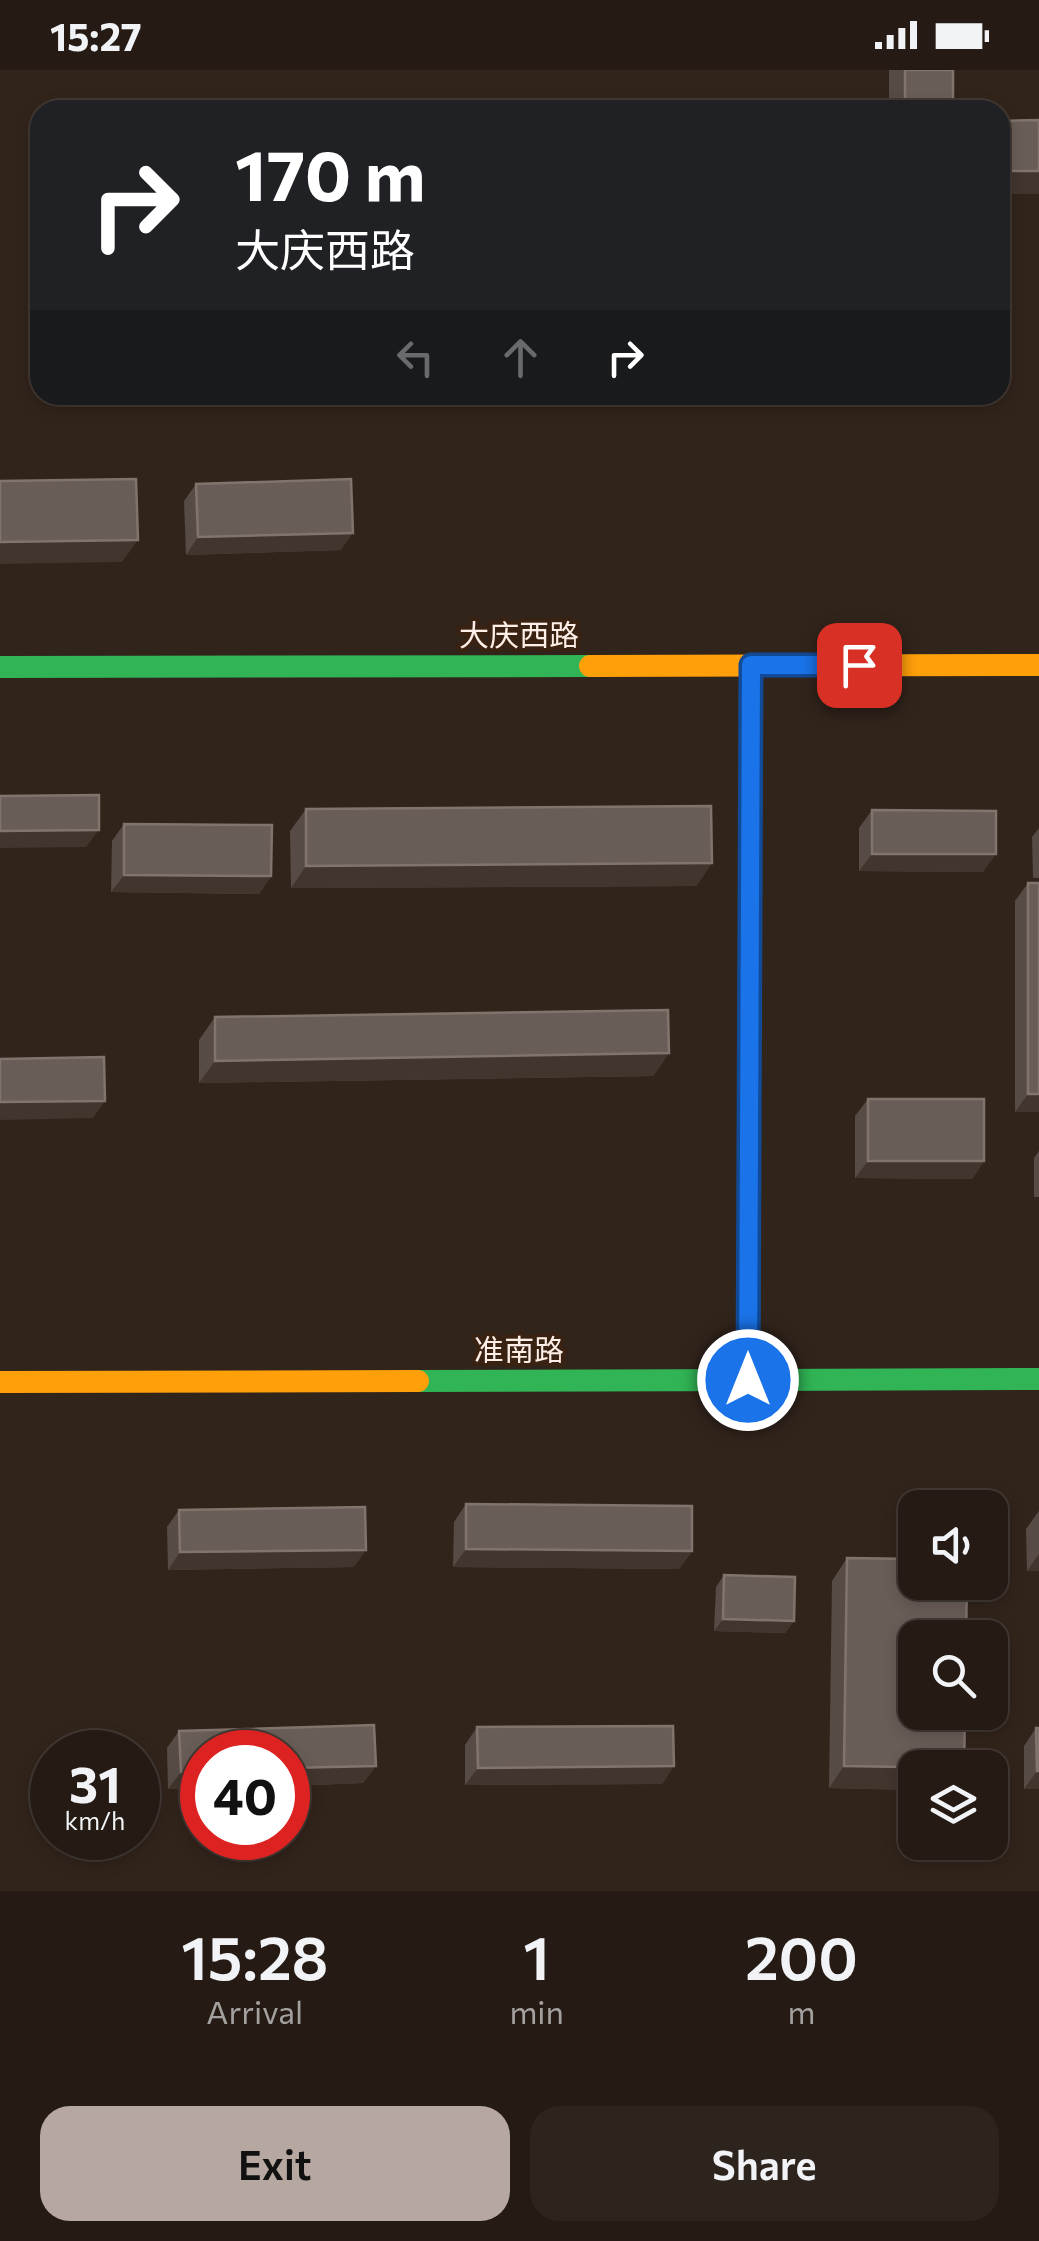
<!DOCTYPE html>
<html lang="en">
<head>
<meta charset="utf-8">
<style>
  :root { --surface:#251b14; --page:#2d241d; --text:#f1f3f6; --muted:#a3a1a0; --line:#423934; --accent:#b6a8a0 }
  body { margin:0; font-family:Commissioner,"Noto Sans SC",sans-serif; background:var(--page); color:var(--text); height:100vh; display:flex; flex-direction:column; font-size:38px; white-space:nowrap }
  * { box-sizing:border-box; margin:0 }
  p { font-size:32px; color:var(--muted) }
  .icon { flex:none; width:55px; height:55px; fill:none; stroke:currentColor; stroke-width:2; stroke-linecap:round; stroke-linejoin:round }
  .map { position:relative; height:1821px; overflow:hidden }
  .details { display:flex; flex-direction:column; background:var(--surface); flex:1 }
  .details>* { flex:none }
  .top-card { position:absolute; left:30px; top:30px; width:980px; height:305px; border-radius:30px; box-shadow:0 5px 15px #0003,0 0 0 2px var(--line); background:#202124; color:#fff; overflow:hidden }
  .fabs { position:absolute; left:898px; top:1420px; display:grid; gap:20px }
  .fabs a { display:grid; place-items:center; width:110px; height:110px; border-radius:20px; background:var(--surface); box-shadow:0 5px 15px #0003,0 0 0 2px var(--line); font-size:50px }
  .speed { position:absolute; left:30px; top:1660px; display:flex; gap:20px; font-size:50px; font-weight:700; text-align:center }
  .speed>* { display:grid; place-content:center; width:130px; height:130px; border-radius:50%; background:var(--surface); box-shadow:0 5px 15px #0003,0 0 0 2px var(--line); line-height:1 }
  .speed small { font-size:25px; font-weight:400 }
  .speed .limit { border:15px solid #d22; background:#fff; color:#111 }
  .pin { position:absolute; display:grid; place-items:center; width:85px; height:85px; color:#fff; margin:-42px; border-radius:20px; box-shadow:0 5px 15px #0006 }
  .me { position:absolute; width:110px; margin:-55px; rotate:0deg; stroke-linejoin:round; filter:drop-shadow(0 0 8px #0008) }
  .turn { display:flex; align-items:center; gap:35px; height:210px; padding:0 40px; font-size:45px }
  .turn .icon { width:130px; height:130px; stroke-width:2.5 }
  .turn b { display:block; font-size:70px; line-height:85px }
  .lanes { display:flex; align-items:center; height:95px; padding:0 40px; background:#0003; justify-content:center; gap:50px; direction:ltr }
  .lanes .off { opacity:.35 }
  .eta { display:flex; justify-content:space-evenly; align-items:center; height:170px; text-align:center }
  .eta b { font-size:60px; font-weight:600; line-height:70px }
  .action { display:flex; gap:20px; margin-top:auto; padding:20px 40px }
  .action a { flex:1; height:115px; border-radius:30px; background:var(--accent); color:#111; font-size:40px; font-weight:600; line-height:115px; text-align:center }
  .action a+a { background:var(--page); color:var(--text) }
  .status { display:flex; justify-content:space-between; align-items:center; height:70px; padding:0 50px; background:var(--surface); direction:ltr }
  .status svg { height:28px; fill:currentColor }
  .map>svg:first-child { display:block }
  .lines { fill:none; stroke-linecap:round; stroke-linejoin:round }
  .fast { stroke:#30b455; stroke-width:22 }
  .slow { stroke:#ff9f0a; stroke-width:22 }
  .wall { fill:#574c45 }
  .shaded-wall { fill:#41352d }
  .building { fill:#695e57; stroke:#80746d; stroke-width:2.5 }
  .route-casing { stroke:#114b97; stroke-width:25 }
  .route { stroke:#1a73e8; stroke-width:18 }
  .labels { text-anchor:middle; stroke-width:8; stroke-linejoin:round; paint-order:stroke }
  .street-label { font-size:30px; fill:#fdefe7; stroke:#3a2212 }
</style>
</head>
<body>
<div class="status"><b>15:27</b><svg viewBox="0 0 49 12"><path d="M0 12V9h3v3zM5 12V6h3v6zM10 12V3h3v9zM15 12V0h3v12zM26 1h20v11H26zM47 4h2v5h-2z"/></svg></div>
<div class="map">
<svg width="1039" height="1821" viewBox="0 0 1039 1821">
  <rect width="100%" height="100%" fill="#31241b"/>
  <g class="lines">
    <path class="fast" d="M0 597 590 596
      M749 1310 750 789
      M418 1311 1039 1309"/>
    <path class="slow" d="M590 596 1039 595
      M750 789 751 595
      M0 1312 418 1311"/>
  </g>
  <path class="wall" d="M889 0H953V40H889Z
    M196 414 341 480 186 485 184 431Z
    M306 739 712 793 696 816 291 818 290 761Z
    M872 740 983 802 859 801V758Z
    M124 754 271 806 259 824 111 822 112 771Z
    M1039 758V808H1033L1032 767Z
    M1028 813H1039V1042H1015V831Z
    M215 947 669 983 653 1006 199 1013V970Z
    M868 1029 984 1091 972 1109 855 1108V1046Z
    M1039 1081V1127H1034V1088Z
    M466 1434 692 1481 679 1499 453 1497 454 1452Z
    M179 1440 354 1497 168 1500 167 1457Z
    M1039 1441V1501H1027L1026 1459Z
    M847 1488 915 1698V1720L829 1718 832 1511Z
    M724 1505 794 1551 785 1563 714 1561 716 1517Z
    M374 1655 376 1696 363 1713 288 1716V1682H202V1718L168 1719 167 1678 179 1661Z
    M477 1657 674 1696 662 1714 465 1715V1675Z
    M1036 1658 1039 1719H1024V1676Z"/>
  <path class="shaded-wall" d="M1000 101H1039V124H1000Z
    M353 463 341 480 186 485 198 467Z
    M138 470 122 492 0 494V472Z
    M99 760 86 777 0 778V761Z
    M872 784H996L983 802 859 801Z
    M712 793 696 816 291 818 306 796Z
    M124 805 271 806 259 824 111 822Z
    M669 983 653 1006 199 1013 215 991Z
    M1028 1024H1039V1042H1015Z
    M105 1031 93 1048 0 1050V1032Z
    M868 1091H984L972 1109 855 1108Z
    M466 1479 692 1481 679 1499 453 1497Z
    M366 1480 354 1497 168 1500 180 1482Z
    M1039 1484V1501H1027Z
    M723 1549 794 1551 785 1563 714 1561Z
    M376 1696 363 1713 288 1716V1698Z
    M674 1696 662 1714 465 1715 478 1698Z
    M844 1696 915 1698V1720L829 1718Z
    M202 1701V1718L168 1719 181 1702Z
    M1037 1701H1039V1719H1024Z"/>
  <path class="building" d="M905 0H953V40H905Z
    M1039 50V101H1000V51Z
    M136 409 138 470 0 472V411Z
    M351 409 353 463 198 467 196 414Z
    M99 725V760L0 761V726Z
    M711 736 712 793 306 796V739Z
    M872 740 996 741V784H872Z
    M124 754 272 755 271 806 124 805Z
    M1028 813H1039V1024H1028Z
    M668 940 669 983 215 991V947Z
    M104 987 105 1031 0 1032V989Z
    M868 1029H984V1091H868Z
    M466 1434 692 1436V1481L466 1479Z
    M365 1437 366 1480 180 1482 179 1440Z
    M847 1488 915 1489V1512H967L966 1568H915V1642H965L964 1698 844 1696Z
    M724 1505 795 1507 794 1551 723 1549Z
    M374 1655 376 1696 288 1698V1682H202V1701L181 1702 179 1661Z
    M673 1656 674 1696 478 1698 477 1657Z
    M1036 1658H1039V1701H1037Z"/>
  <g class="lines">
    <g class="route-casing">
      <path id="route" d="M748 1310 751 595H859"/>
    </g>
    <use href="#route" class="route"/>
  </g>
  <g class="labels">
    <g class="street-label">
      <text x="519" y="576">大庆西路</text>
      <text x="519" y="1291">准南路</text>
    </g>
  </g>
</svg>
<div class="fabs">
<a><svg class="icon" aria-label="sound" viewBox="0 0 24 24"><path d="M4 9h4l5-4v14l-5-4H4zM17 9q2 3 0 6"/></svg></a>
<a><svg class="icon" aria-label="search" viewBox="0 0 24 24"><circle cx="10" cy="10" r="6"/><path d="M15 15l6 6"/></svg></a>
<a><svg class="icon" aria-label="layers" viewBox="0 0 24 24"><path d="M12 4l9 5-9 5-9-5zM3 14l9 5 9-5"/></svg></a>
</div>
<div class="speed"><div>31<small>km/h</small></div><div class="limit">40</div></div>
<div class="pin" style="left:859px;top:595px;background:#d93025"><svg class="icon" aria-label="arrive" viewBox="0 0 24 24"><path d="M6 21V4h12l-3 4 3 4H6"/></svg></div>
<svg class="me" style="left:748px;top:1310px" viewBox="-20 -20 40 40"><circle r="17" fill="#1a73e8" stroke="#fff" stroke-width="3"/><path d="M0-11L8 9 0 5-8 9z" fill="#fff"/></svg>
<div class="top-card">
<div class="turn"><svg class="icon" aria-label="right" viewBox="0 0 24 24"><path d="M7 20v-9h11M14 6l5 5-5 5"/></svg><div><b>170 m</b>大庆西路</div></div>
<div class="lanes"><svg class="icon off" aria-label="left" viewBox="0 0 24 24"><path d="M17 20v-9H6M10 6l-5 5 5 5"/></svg><svg class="icon off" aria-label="ahead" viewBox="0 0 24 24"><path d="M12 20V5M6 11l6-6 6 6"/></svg><svg class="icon" aria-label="right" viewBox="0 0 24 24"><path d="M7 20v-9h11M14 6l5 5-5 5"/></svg></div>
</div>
</div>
<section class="details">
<div class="eta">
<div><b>15:28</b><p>Arrival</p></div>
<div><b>1</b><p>min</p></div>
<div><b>200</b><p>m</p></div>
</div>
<div class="action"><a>Exit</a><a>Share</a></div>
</section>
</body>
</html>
